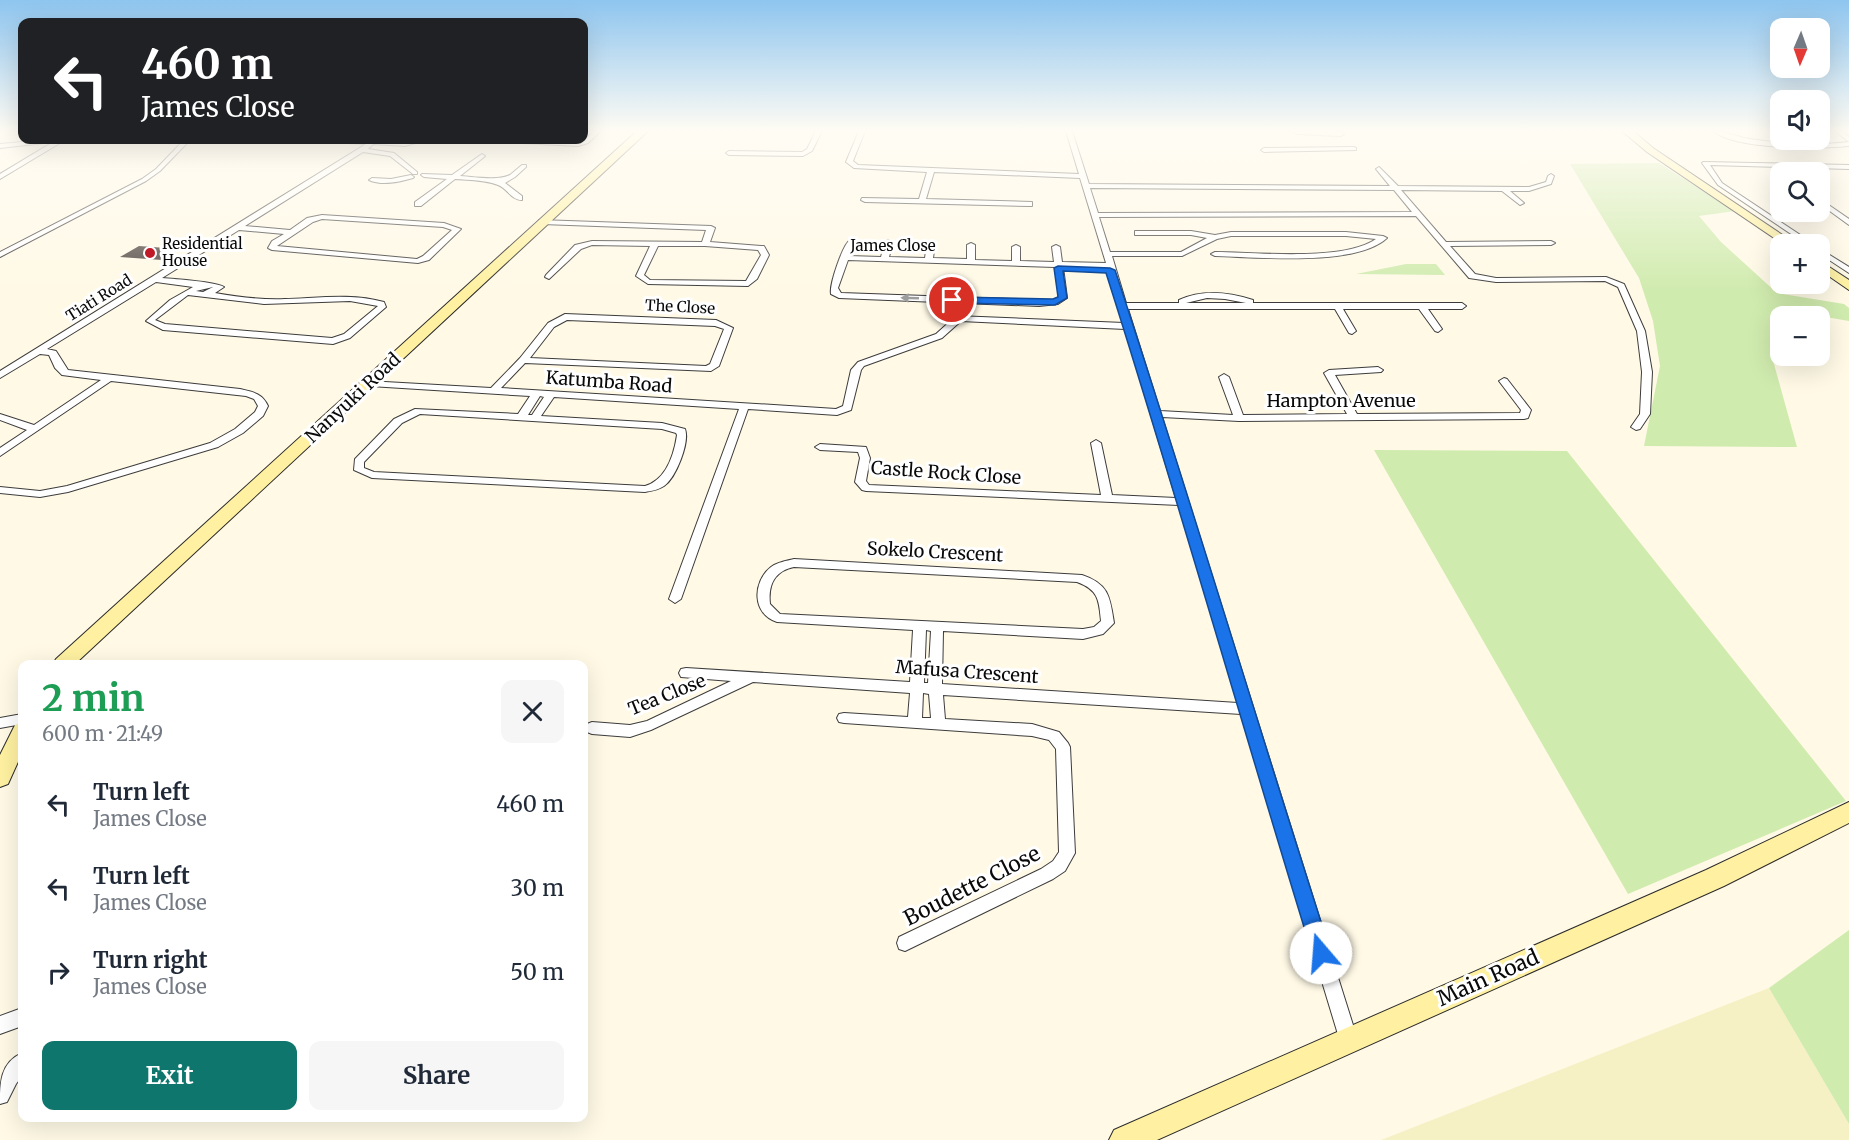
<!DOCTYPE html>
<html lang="en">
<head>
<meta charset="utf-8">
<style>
  :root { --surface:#fff; --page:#f6f6f7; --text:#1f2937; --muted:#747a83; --accent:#0f766e }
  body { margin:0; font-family:Merriweather,serif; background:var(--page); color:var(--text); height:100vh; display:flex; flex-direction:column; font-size:22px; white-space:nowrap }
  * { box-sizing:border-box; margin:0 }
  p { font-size:20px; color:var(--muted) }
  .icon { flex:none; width:33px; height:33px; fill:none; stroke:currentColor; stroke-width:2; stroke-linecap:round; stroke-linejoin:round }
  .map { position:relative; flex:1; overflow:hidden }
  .sheet { position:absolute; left:18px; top:660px; width:570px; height:462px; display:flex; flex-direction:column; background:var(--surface); border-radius:12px; box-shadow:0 6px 24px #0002 }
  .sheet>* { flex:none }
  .guide { position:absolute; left:18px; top:18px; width:570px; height:126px; border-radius:12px; box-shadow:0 6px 24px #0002; background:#202124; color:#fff; overflow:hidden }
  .needle { width:39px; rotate:182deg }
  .fabs { position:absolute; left:1770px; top:18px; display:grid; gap:12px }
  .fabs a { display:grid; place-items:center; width:60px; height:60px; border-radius:12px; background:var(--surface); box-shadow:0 6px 24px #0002; font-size:30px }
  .pin { position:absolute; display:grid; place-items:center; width:51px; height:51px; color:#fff; margin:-26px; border:3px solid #fff; border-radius:50%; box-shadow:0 2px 6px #0007 }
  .me { position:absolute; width:66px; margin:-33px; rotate:342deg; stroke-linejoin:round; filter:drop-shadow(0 0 4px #0008) }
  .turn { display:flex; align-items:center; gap:21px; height:126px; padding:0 24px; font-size:27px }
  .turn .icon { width:78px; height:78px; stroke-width:2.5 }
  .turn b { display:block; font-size:42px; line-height:51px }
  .round { display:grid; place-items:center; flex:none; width:63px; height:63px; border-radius:12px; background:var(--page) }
  .headline { display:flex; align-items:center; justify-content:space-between; height:102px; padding:0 24px }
  h1 { font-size:36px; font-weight:700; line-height:45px; color:#1e9e55 }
  .primary-button { display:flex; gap:12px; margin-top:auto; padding:12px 24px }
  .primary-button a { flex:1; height:69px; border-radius:12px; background:var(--accent); color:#fff; font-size:24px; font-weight:700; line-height:69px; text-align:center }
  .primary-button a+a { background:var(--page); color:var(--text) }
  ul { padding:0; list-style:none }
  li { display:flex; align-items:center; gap:18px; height:84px; padding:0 24px }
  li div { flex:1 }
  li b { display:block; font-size:22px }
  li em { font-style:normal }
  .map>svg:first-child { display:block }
  .farmland { fill:#f6f0c5 }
  .green { fill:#d0ebae }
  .building { fill:#534a45 }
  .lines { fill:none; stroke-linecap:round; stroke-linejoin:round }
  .street-casing { stroke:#3c3c3c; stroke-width:2 }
  .secondary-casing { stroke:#2b2b2b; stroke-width:2 }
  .street { fill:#fff; fill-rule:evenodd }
  .secondary { fill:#fff1a1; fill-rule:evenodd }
  .oneway { fill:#9d9d9d }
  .route { fill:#1a73e8; stroke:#114b97; stroke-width:1.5 }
  .poi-dot { fill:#c11a27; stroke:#fff; stroke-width:2 }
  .labels { text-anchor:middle; stroke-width:6; stroke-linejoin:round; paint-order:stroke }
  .far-poi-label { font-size:15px; fill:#090909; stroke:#fff; text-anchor:start }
  .far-street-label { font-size:15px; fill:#090909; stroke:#fff }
  .street-label { font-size:18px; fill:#090909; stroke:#fff }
  .near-street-label { font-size:21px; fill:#090909; stroke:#fff }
</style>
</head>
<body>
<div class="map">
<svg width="1849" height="1140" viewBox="0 0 1849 1140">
  <rect width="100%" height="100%" fill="#fff9e6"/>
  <path class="farmland" d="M1769 988 1849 1124V1140H1381Z"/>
  <path class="green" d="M1659 163 1735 211 1699 216 1721 242 1777 293 1844 304 1849 308V321L1820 316H1780V324L1777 325 1772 357 1797 447 1644 446 1660 366 1653 321 1639 278 1570 164Z
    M1406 264H1436L1445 275 1356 274Z
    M1374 450 1567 451 1846 801 1628 894Z
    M1849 930V1124L1769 988Z"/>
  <path class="building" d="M139 246 180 249 162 260 120 257Z"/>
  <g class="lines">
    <g class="street-casing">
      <path id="street" d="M594 131H601L588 143 578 146 501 142 498 140 578 142 584 141Z
        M816 131H822L812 151 803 156 729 155 726 153 729 151 802 152 807 149Z
        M859 131H865L853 161 858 165 1079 174 1066 131H1072L1089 184 1390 186 1376 169 1379 167 1398 186 1529 187 1546 182 1548 176 1551 174 1554 176 1551 184 1529 191H1510L1524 203 1520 205 1502 191 1401 190 1446 242 1551 241 1555 243 1551 245 1450 246 1475 274 1496 278 1606 277 1624 284 1645 331 1652 372 1650 414 1640 429 1636 430 1631 427 1640 414 1642 372 1637 331 1618 287 1605 281 1496 282 1469 278 1416 216 1099 217 1110 252H1181L1207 238 1191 235H1135V231H1191L1215 235 1231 232H1346L1383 236 1387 238C1356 267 1257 257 1215 256L1211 254 1215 252C1256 252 1342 262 1376 239L1346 236H1231L1217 239 1182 256H1112L1126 303H1179V300C1203 289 1228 292 1253 300V303H1462L1466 306 1462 309H1428L1442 329 1438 332 1435 331 1419 309H1343L1356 331 1352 334 1349 333 1335 309H1128L1160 411 1233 415 1219 377 1224 374 1229 377 1243 415 1347 414 1324 373 1329 370 1378 367 1383 370 1381 372 1335 375 1357 414 1520 413 1521 410 1499 381 1504 378 1507 379 1531 410 1528 418 1524 419 1239 421 1162 417 1358 1041 1355 1047 1349 1050 1343 1047 1340 1041 1241 714 943 695 945 719 1032 724 1059 732 1068 743 1070 747 1075 853 1065 871 1053 879 905 951 899 949 897 943 899 937 1041 869 1053 861 1059 852 1056 749 1049 740 1032 736 844 723 839 722 837 718 839 714 844 713 908 717 910 693 753 682 651 730 630 737 592 734 587 732 585 728 587 724 592 722 630 725 647 721 731 681 681 677 679 673 681 669 686 668 910 682 913 630 777 622C752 614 752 582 771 567 778 562 786 561 794 559L1082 575C1109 584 1110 597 1114 623L1103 634 1083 639 943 631 942 684 1238 703 1179 505 866 491 862 490 855 482 860 458 858 452 820 450 815 447 820 444 866 447 870 458 866 481 869 485 1101 495 1091 443 1096 440 1101 443 1112 495 1176 498 1125 329 961 321 942 338 864 366 861 370 851 410 837 415 748 409 681 599 675 603 669 599 739 409 554 397 541 416 662 423 685 429C690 442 676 478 664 486 658 490 651 491 645 492L372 478 354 470 355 459 394 419 415 409 518 414 530 396 370 386 365 383 367 381 491 388 520 358 548 323 565 314 716 320 733 328 719 366 711 371 525 363 501 388 836 409 843 406 851 370 858 362 936 334 956 316 1124 323 1107 268 1063 267 1067 298 1058 304 1039 306 839 298 831 294C829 285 843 244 850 240L854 242 849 256 881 257 885 242 889 240 893 242 889 257 925 258 927 244 931 242 935 244 933 258 967 259V245L971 243 975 245V260L1012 261V247L1016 245 1020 247V261L1054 262 1052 247 1056 245 1060 247 1062 262 1106 263 1080 178 934 172 926 199 1032 202V206H1029L865 202 861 200 862 198 919 199 927 172 854 168 846 162ZM1090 188 1394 190 1412 212 1098 213ZM848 260 1055 267 1059 297 1053 300H1039L841 293 838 288ZM1207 298 1225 299 1246 303H1186ZM567 320 715 326 724 329 710 364 706 366 530 358 554 327ZM540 396 544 397 532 415H528ZM420 414 662 429 676 433 677 435C674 455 666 480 645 486L374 472 364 468V462L402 423ZM794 567 1077 582C1099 590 1099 601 1101 621L1094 627 1083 629 780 614 770 604C768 586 774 571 794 567ZM926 630 931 631 928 683H924ZM923 693 929 694 931 718H922Z
        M1294 131 1341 132 1344 134 1341 136 1297 134Z
        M1713 131C1725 131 1737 137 1750 139 1782 144 1816 146 1849 142V146C1818 149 1737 150 1713 131Z
        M1835 131H1842L1849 137V142Z
        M44 140H65L0 179V174L53 142 0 148V144Z
        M184 140H190L160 171 146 181 0 257V252L142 179 156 169Z
        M326 140 405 142 426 140 405 146 373 144 368 149 394 153 417 172V174H413L390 156 363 152 245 226 290 230 307 218 322 215 444 223 461 229 429 260 418 263 272 250 268 248 272 241 284 234 239 230 162 278C176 279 217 282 224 287L215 293C238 297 262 300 285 299 319 298 351 293 384 302L386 307 350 338 333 344 163 330 146 321 170 300 193 287 156 282 47 349 56 351 68 370 240 389C253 392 262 393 268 406L263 416 243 433 218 447 68 492 40 497 0 493V487L40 491 67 486 210 443 235 429 255 412 258 406 254 399 246 396 111 381 0 456V448L27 430 0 420V414L34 425 101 380 62 375 55 368 49 355 40 354 0 378V371L366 144 329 142ZM322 219 443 227 452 230 423 256 417 259 277 246 313 222ZM213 287 203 292 196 291ZM188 295 264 304 350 301 378 306 344 334 332 338 165 324 155 320Z
        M1354 147 1356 148V150L1264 152 1261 150 1264 148Z
        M482 154 485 156 484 157 460 176C474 177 499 181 510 175 514 172 518 168 522 165H526V167L515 177 505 183 522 196V200C511 200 507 188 498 185 485 180 470 180 455 179L421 206H415V202L447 179 424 177 421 175 422 174 452 175Z
        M1703 162 1849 165V169L1710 165 1722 183 1814 244H1806L1718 185 1702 163Z
        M411 175 414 177 413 178C399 182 382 186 369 180L372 178 391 179Z
        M1820 199 1849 219V225L1820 204Z
        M539 220 711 226 715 228 710 242 761 246H764L769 255 757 279 748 286 648 284 636 276 650 246 592 245 581 249 549 279 545 277 546 275 575 245 592 241 702 242 706 230 542 224H539ZM658 246H705L758 250 761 255 746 281 650 280 644 275Z
        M1820 249 1849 267V273L1820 254Z
        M22 714V724L0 728V718Z
        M22 1008V1026L0 1034V1016Z
        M22 1053V1076L16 1084 7 1102 0 1104C0 1083 0 1063 22 1053Z"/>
    </g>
    <g class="secondary-casing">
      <path id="secondary" d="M637 131H648L75 664H53L56 659Z
        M1622 131H1633L1653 148 1796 244H1783L1647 152Z
        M1820 261 1849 280V290L1820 270Z
        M22 723V753L8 784 0 787V755L15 725Z
        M1849 802V823L1724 886 1157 1140H1109L1114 1130 1706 870Z"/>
    </g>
    <use href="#street" class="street"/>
    <use href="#secondary" class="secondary"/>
  </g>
  <defs><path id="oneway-solid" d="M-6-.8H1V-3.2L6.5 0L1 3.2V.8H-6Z" transform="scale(1.5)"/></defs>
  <use class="oneway" href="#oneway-solid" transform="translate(910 298) rotate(-178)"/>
  <linearGradient id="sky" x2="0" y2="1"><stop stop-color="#8ec5ef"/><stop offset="0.45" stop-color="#fffcf4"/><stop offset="1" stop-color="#fffcf4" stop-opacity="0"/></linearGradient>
  <rect width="1849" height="291" fill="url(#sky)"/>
  <path class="route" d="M1058 266 1110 268 1115 270C1190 497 1258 726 1331 953L1328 959 1321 962 1314 959 1312 953C1242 726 1178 499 1106 273L1063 271 1067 298 1055 305 952 303 948 300 952 297 1053 299 1058 297 1054 268Z"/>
  <circle class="poi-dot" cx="150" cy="253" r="6"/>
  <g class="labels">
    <g class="far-poi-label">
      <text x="162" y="249">Residential<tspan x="162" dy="17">House</tspan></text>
    </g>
    <g class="far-street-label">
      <text x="893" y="251">James Close</text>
      <text transform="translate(99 298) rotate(-32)" y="5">Tiati Road</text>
      <text transform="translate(680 307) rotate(3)" y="5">The Close</text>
    </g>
    <g class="street-label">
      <text transform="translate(609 382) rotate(4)" y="6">Katumba Road</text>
      <text transform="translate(353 398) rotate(-43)" y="6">Nanyuki Road</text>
      <text x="1341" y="407">Hampton Avenue</text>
      <text transform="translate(946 473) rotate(4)" y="6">Castle Rock Close</text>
      <text transform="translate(935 552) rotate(3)" y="6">Sokelo Crescent</text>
      <text transform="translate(967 672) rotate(4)" y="6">Mafusa Crescent</text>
      <text transform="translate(667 695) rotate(-22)" y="6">Tea Close</text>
    </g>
    <g class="near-street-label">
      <text transform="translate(972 886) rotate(-27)" y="7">Boudette Close</text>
      <text transform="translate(1488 978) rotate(-24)" y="7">Main Road</text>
    </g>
  </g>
</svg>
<div class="fabs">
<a><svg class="needle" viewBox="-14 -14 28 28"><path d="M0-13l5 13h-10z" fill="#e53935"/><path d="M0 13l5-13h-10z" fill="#747a83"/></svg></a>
<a><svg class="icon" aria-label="sound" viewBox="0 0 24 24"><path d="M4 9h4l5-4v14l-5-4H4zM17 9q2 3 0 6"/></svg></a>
<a><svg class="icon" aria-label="search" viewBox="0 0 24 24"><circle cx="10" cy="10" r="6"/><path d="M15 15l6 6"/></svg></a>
<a>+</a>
<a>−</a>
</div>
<div class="pin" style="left:952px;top:300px;background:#d93025"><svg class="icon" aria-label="arrive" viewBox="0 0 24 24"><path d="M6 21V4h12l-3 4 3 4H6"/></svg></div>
<svg class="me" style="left:1321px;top:953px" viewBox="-20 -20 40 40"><circle r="19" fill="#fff"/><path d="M0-13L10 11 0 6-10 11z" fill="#1a73e8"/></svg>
<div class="guide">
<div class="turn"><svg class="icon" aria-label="left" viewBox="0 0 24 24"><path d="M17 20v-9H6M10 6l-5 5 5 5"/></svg><div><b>460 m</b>James Close</div></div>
</div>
<section class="sheet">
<div class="headline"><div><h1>2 min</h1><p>600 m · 21:49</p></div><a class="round"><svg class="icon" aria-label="close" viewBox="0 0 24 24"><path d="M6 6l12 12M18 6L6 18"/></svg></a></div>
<ul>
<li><svg class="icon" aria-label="left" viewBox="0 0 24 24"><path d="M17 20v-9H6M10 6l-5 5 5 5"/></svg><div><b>Turn left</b><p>James Close</p></div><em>460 m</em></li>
<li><svg class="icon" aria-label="left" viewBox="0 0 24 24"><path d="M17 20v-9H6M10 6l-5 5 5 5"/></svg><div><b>Turn left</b><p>James Close</p></div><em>30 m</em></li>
<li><svg class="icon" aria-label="right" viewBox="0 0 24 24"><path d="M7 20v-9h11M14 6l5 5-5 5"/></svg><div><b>Turn right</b><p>James Close</p></div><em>50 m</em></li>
</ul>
<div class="primary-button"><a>Exit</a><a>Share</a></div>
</section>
</div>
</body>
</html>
